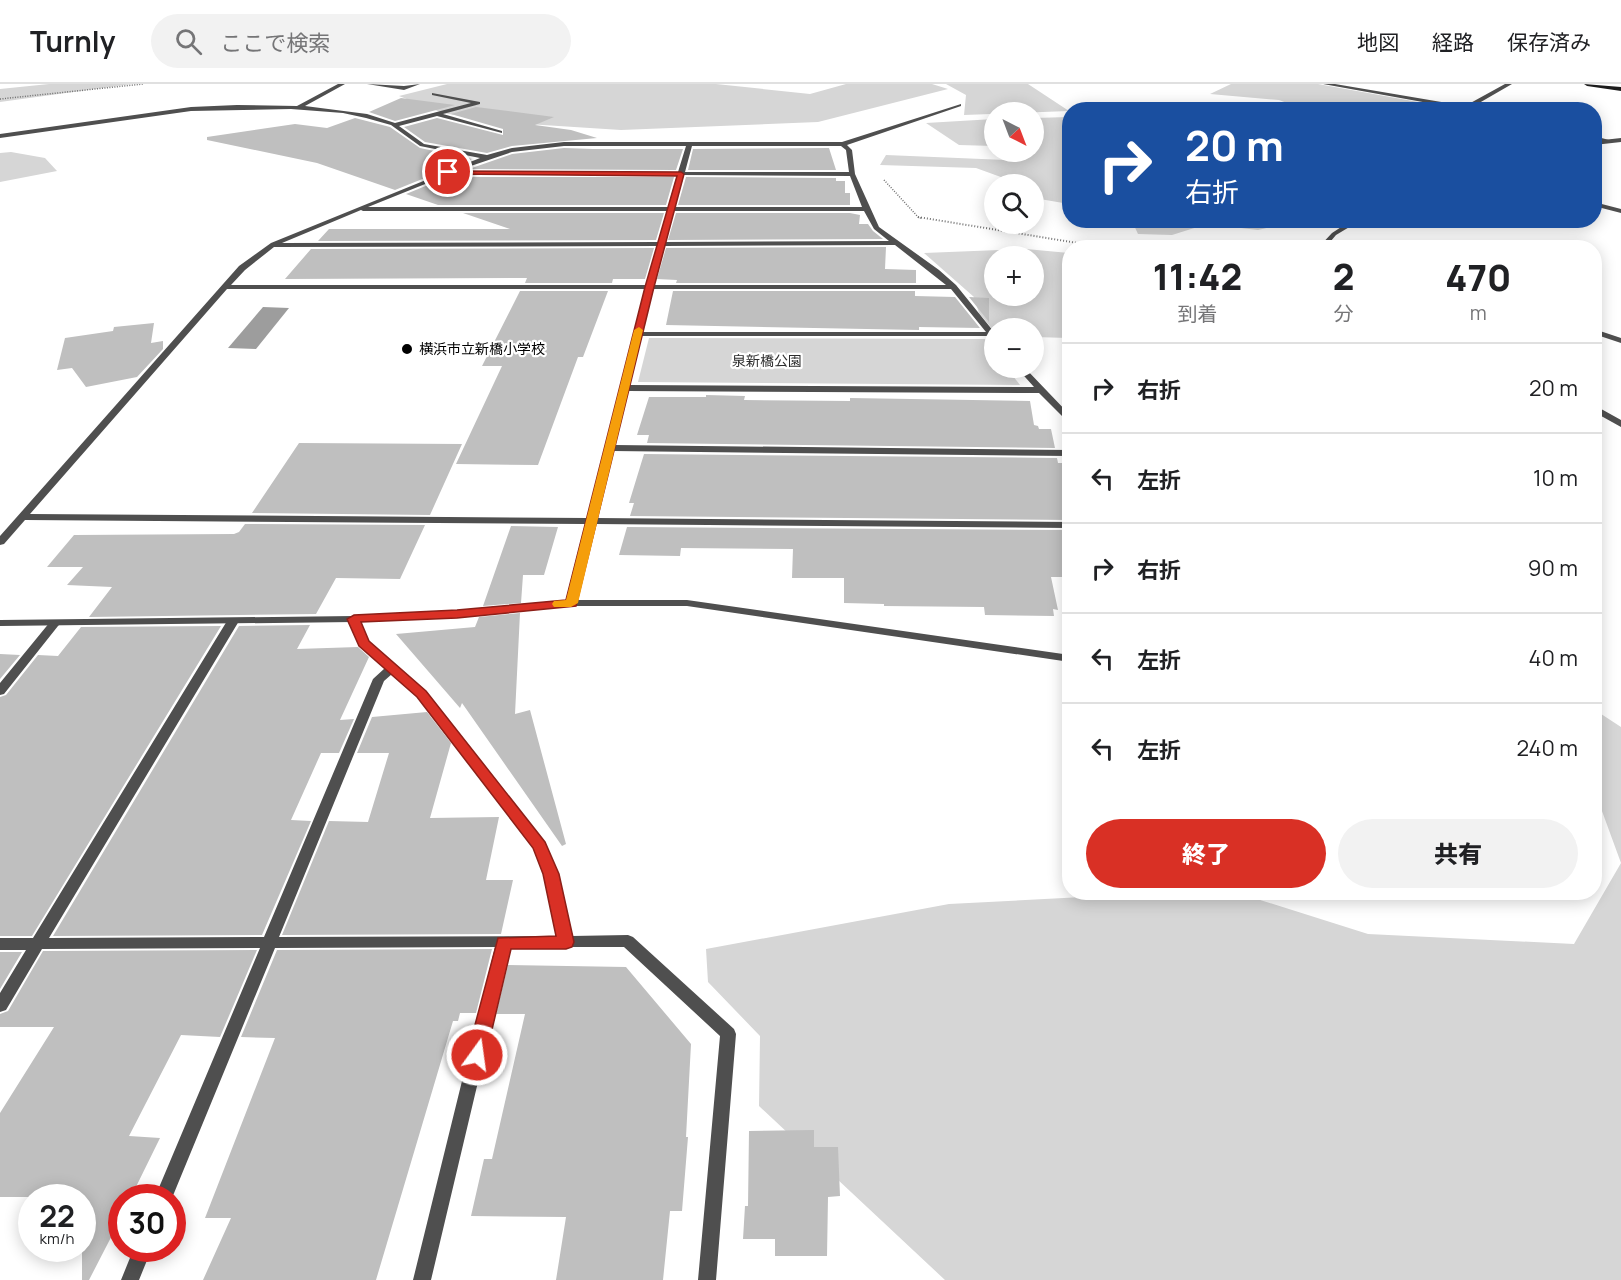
<!DOCTYPE html>
<html lang="ja">
<head>
<meta charset="utf-8">
<style>
  :root { --surface:#fff; --page:#f2f2f2; --text:#202124; --muted:#757577; --line:#e0e0e0; --accent:#d93025 }
  body { margin:0; font-family:Manrope,"Noto Sans JP",sans-serif; background:var(--page); color:var(--text); height:100vh; display:flex; flex-direction:column; font-size:22px; white-space:nowrap }
  * { box-sizing:border-box; margin:0 }
  p { font-size:20px; color:var(--muted) }
  .icon { flex:none; width:33px; height:33px; fill:none; stroke:currentColor; stroke-width:2; stroke-linecap:round; stroke-linejoin:round }
  .map { position:relative; flex:1; overflow:hidden }
  .details { position:absolute; left:1062px; top:156px; width:540px; height:660px; display:flex; flex-direction:column; background:var(--surface); border-radius:24px; box-shadow:0 3px 15px #0003 }
  .details>* { flex:none }
  .banner { position:absolute; left:1062px; top:18px; width:540px; height:126px; border-radius:24px; box-shadow:0 3px 15px #0003; background:#1a4fa0; color:#fff; overflow:hidden }
  .needle { width:39px; rotate:138deg }
  .tools { position:absolute; left:984px; top:18px; display:grid; gap:12px }
  .tools a { display:grid; place-items:center; width:60px; height:60px; border-radius:50%; background:var(--surface); box-shadow:0 3px 15px #0003; font-size:30px }
  .speed { position:absolute; left:18px; top:1100px; display:flex; gap:12px; font-size:30px; font-weight:700; text-align:center }
  .speed>* { display:grid; place-content:center; width:78px; height:78px; border-radius:50%; background:var(--surface); box-shadow:0 3px 15px #0003; line-height:1 }
  .speed small { font-size:15px; font-weight:400 }
  .speed .limit { border:9px solid #d22; background:#fff; color:#111 }
  .pin { position:absolute; display:grid; place-items:center; width:51px; height:51px; color:#fff; margin:-26px; border:3px solid #fff; border-radius:50%; box-shadow:0 2px 6px #0007 }
  .me { position:absolute; width:66px; margin:-33px; rotate:14deg; stroke-linejoin:round; filter:drop-shadow(0 0 4px #0008) }
  .turn { display:flex; align-items:center; gap:21px; height:126px; padding:0 24px; font-size:27px }
  .turn .icon { width:78px; height:78px; stroke-width:2.5 }
  .turn b { display:block; font-size:42px; line-height:51px }
  .eta { display:flex; justify-content:space-evenly; align-items:center; height:102px; text-align:center }
  .eta b { font-size:36px; font-weight:800; line-height:42px }
  .primary-button { display:flex; gap:12px; margin-top:auto; padding:12px 24px }
  .primary-button a { flex:1; height:69px; border-radius:36px; background:var(--accent); color:#fff; font-size:24px; font-weight:800; line-height:69px; text-align:center }
  .primary-button a+a { background:var(--page); color:var(--text) }
  ul { padding:0; list-style:none }
  li { display:flex; align-items:center; gap:18px; height:90px; padding:0 24px; border-top:2px solid var(--line) }
  li div { flex:1 }
  li b { display:block; font-size:22px }
  li em { font-style:normal }
  header { display:flex; align-items:center; gap:36px; box-sizing:border-box; height:84px; padding:0 30px; background:var(--surface); border-bottom:2px solid var(--line) }
  header strong { font-size:28px }
  nav { display:flex; gap:33px; margin-inline-start:auto; font-size:21px }
  .search { width:420px; height:54px; background:var(--page); display:flex; align-items:center; gap:15px; box-sizing:border-box; padding:0 21px; border-radius:33px; color:var(--muted); font-size:22px }
  .map>svg:first-child { display:block }
  .green { fill:#d6d6d6; fill-rule:evenodd }
  .water { fill:#9d9d9d }
  .building { fill:#bfbfbf }
  .lines { fill:none; stroke-linecap:round; stroke-linejoin:round }
  .path-far1 { stroke:#717171; stroke-width:1.5; stroke-dasharray:1 1.5; stroke-linecap:butt }
  .path { stroke:#717171; stroke-width:2; stroke-dasharray:1 2; stroke-linecap:butt }
  .minor { fill:#4f4f4f; fill-rule:evenodd }
  .tertiary { fill:#4f4f4f; fill-rule:evenodd }
  .secondary { fill:#1c1c1c; fill-rule:evenodd }
  .route { fill:#d93025; stroke:#8d1f18; stroke-width:1.5 }
  .slow { fill:#f59e0b }
  .poi-dot { fill:#000; stroke:#fff; stroke-width:2 }
  .labels { text-anchor:middle; stroke-width:4.5; stroke-linejoin:round; paint-order:stroke }
  .far-poi-label { font-size:14px; fill:#000; stroke:#fff; text-anchor:start }
  .far-park-label { font-size:14px; fill:#2d2d2d; stroke:#fff }
</style>
</head>
<body>
<header>
<strong>Turnly</strong>
<div class="search"><svg class="icon" aria-label="search" viewBox="0 0 24 24"><circle cx="10" cy="10" r="6"/><path d="M15 15l6 6"/></svg>ここで検索</div>
<nav><a>地図</a><a>経路</a><a>保存済み</a></nav>
</header>
<div class="map">
<svg width="1621" height="1196" viewBox="0 0 1621 1196">
  <rect width="100%" height="100%" fill="#fff"/>
  <path class="green" d="M49 0H132L0 18V5Z
    M447 0H716L810 10 846 0H932L948 5 818 38 621 46 497 38 443 29 399 12Z
    M946 0H1028L1069 27 964 31 966 11Z
    M1231 0H1318L1457 25H1293L1295 22 1279 16 1210 10Z
    M1069 33V120L1034 114V100H1020L976 84 880 81 886 71 1006 76 1021 72 1015 68H1034V34Z
    M994 35V62L959 61 926 39Z
    M11 68 45 74 57 87 0 98V69Z
    M1132 137H1296L1258 146 1207 140 1172 151 1138 150Z
    M1026 165 1069 169V254L1034 253V244H994V247L979 229 974 213 924 169ZM994 172H1034V212H994Z
    M649 254 985 255 994 267V284H1007L1020 301 638 298Z
    M1595 626 1621 643V1196H945L759 1022 760 952 708 898 706 865 949 820 1178 808 1238 809 1368 850 1574 860 1621 779 1595 708Z"/>
  <path class="water" d="M263 223 289 224 256 265 228 264Z"/>
  <path class="building" d="M401 14 455 21 395 37 369 28Z
    M476 23 554 33 535 41 571 46 597 54 512 62 487 69 425 58 404 43 437 34 503 51V45L451 30Z
    M355 34 390 43 420 64 472 75 395 106 317 79 207 56V53L295 40 327 44Z
    M564 64 593 65H683L676 86 469 85 512 70Z
    M829 64 836 86H688L693 65Z
    M450 92 452 93H674L666 121H438L406 110Z
    M686 93 836 94V97H845V109H850V121H678Z
    M463 129H664L656 156 318 157 329 145H510Z
    M676 129H850L860 131 859 140H868L873 147 883 155 668 156Z
    M886 163 885 185 916 186V199H676L677 196 657 195 666 164Z
    M654 164 645 195H613L612 199H525L527 194 285 195 311 165Z
    M520 207H608L583 273H578L538 381 456 380 502 282H482Z
    M673 207H915V212L955 213 980 244 919 243V246L666 241Z
    M969 213 989 214V238Z
    M154 239 151 259 163 257V265L137 293 86 303 72 284 57 286 65 254 113 247 114 243Z
    M706 311 745 312 744 316 850 317V314L1030 317 1034 341 1038 342 1039 345H1051L1055 364 647 359 649 351H637L649 313H706Z
    M299 359 462 360 430 431 252 429Z
    M644 370 1057 374 1058 379H1070V436L630 432 634 419H629Z
    M245 440 425 441 400 495 336 494 316 530 89 533 112 503 67 501 83 483H47L74 451 234 450 239 448Z
    M511 442 558 443 544 491H523L521 519 483 522Z
    M627 443 1070 446V493H1051L1058 526 1053 525 1054 532 985 531 984 523 884 522V520L844 519V494H792L793 465 681 464 680 472 619 471Z
    M520 529 515 630 530 626 566 760 562 762 462 619 460 624 396 550 475 543 479 533Z
    M310 541 297 565 358 563 369 573 340 636 354 635 339 669H321L291 736 311 737 262 851 53 852 239 542Z
    M221 542 32 852H0V613L6 611 38 571 58 572 81 543Z
    M0 570 20 571 0 595Z
    M427 628 451 659 430 734 499 733 486 796H513L501 850 282 851 329 737 368 738 389 669H357L372 633Z
    M492 865 476 929H460L458 937H453L376 1196H203L231 1134H205L275 954 241 953 277 866Z
    M257 866 220 953 181 951 129 1052 160 1054 131 1113H122V1132L89 1196H82V1113H0V1029L54 943H0V930L8 927 43 867Z
    M0 868H22L0 905Z
    M508 881 626 883 691 960 686 1053H688L682 1127H670L663 1196H556L566 1133 471 1132 484 1075H492L525 930H496Z
    M814 1046V1063H838L840 1112 828 1113 827 1172H775V1155H743L745 1122H748L749 1047Z"/>
  <g class="lines">
    <path class="path-far1" d="M0 15 143 0
      M884 96 919 134H922"/>
    <path class="path" d="M918 133 1108 164"/>
    <path class="minor" d="M338 0H345L305 22 367 30 395 39 471 19 432 11V9L480 18V20L443 30 502 47V49L437 32 399 42 424 60 487 71 512 64 564 58H842L961 20V22L847 61 852 66 855 90 879 143 939 186 956 201 994 248V254L990 252H641L629 301 1034 303 1017 284H1025L1070 331V340L1039 309 628 307 615 361 1070 366V372L613 367 597 434 1070 438V444L595 440 577 519 571 522 565 519 585 440 25 436 4 460 0 461V452L239 182 271 159 480 74 420 62 391 41 366 34 343 29 291 25 191 27 0 54V50L191 23 237 21 297 22ZM564 62H686L678 88 456 87 512 68ZM692 62H841L846 66 849 88H685ZM450 90 452 91H677L668 123H368ZM684 91 850 92 862 123H675ZM361 126 363 127H667L658 158 282 159ZM674 127H864L874 145 889 157 665 158ZM895 161 946 201H653L664 162ZM657 162 646 201H231L245 186 274 163ZM227 205H645L587 434 30 430ZM652 205H951L986 248H642Z
      M367 0 404 2 420 0 404 6Z
      M1323 0H1335L1465 22 1505 0H1512L1467 26Z
      M1594 52 1609 56 1610 57 1607 59 1594 56Z
      M1594 118 1621 125V129L1594 122Z
      M1594 321 1621 336V343L1594 328Z
      M354 532 360 535 368 558 426 607 545 759 558 791 572 852 628 851 633 853 734 945 736 950 716 1196H698L720 952 624 863H571L566 865 561 863H510L431 1196H413L495 863 275 864 172 1114 155 1113 260 864 42 865 6 926 0 928V909L26 866H0V854H33L227 537 233 534 239 537 49 854 264 853 373 595 385 584 359 561 348 535ZM392 590 418 613 534 763 544 791 557 852 279 853 384 597Z
      M54 537 60 540 58 542 4 610 0 611V599L50 538Z
      M134 1164H152L139 1196H121Z"/>
    <path class="tertiary" d="M1621 54V58L1594 61V57Z
      M1352 136H1361L1336 151 1325 164H1318L1332 149Z
      M1594 245 1621 254V259L1594 250Z
      M571 516H687L1070 571V578L687 522H571L457 533 354 538 0 542V536L354 532 457 527Z"/>
    <path class="secondary" d="M1584 0 1621 3V7L1587 2Z"/>
  </g>
  <path class="route" d="M445 87 681 88 684 90 654 203 576 522 457 534 361 538 369 557 426 607 545 758 559 790 574 858 572 863 566 865H511L486 971 483 976 477 978 470 976 467 971 498 854 556 852 543 790 533 764 417 613 359 562 347 535 354 531 457 526 566 516 645 203 677 92 448 90Z"/>
  <path class="slow" d="M639 243 643 246 578 519 571 523H554L552 520 554 517 566 516 634 246Z"/>
  <circle class="poi-dot" cx="407" cy="265" r="6"/>
  <g class="labels">
    <g class="far-poi-label">
      <text x="419" y="270">横浜市立新橋小学校</text>
    </g>
    <g class="far-park-label">
      <text x="767" y="282">泉新橋公園</text>
    </g>
  </g>
</svg>
<div class="tools">
<a><svg class="needle" viewBox="-14 -14 28 28"><path d="M0-13l5 13h-10z" fill="#e53935"/><path d="M0 13l5-13h-10z" fill="#757577"/></svg></a>
<a><svg class="icon" aria-label="search" viewBox="0 0 24 24"><circle cx="10" cy="10" r="6"/><path d="M15 15l6 6"/></svg></a>
<a>+</a>
<a>−</a>
</div>
<div class="speed"><div>22<small>km/h</small></div><div class="limit">30</div></div>
<div class="pin" style="left:448px;top:88px;background:#d93025"><svg class="icon" aria-label="arrive" viewBox="0 0 24 24"><path d="M6 21V4h12l-3 4 3 4H6"/></svg></div>
<svg class="me" style="left:477px;top:971px" viewBox="-20 -20 40 40"><circle r="17" fill="#d93025" stroke="#fff" stroke-width="3"/><path d="M0-11L8 9 0 5-8 9z" fill="#fff"/></svg>
<div class="banner">
<div class="turn"><svg class="icon" aria-label="right" viewBox="0 0 24 24"><path d="M7 20v-9h11M14 6l5 5-5 5"/></svg><div><b>20 m</b>右折</div></div>
</div>
<section class="details">
<div class="eta">
<div><b>11:42</b><p>到着</p></div>
<div><b>2</b><p>分</p></div>
<div><b>470</b><p>m</p></div>
</div>
<ul>
<li><svg class="icon" aria-label="right" viewBox="0 0 24 24"><path d="M7 20v-9h11M14 6l5 5-5 5"/></svg><div><b>右折</b></div><em>20 m</em></li>
<li><svg class="icon" aria-label="left" viewBox="0 0 24 24"><path d="M17 20v-9H6M10 6l-5 5 5 5"/></svg><div><b>左折</b></div><em>10 m</em></li>
<li><svg class="icon" aria-label="right" viewBox="0 0 24 24"><path d="M7 20v-9h11M14 6l5 5-5 5"/></svg><div><b>右折</b></div><em>90 m</em></li>
<li><svg class="icon" aria-label="left" viewBox="0 0 24 24"><path d="M17 20v-9H6M10 6l-5 5 5 5"/></svg><div><b>左折</b></div><em>40 m</em></li>
<li><svg class="icon" aria-label="left" viewBox="0 0 24 24"><path d="M17 20v-9H6M10 6l-5 5 5 5"/></svg><div><b>左折</b></div><em>240 m</em></li>
</ul>
<div class="primary-button"><a>終了</a><a>共有</a></div>
</section>
</div>
</body>
</html>
